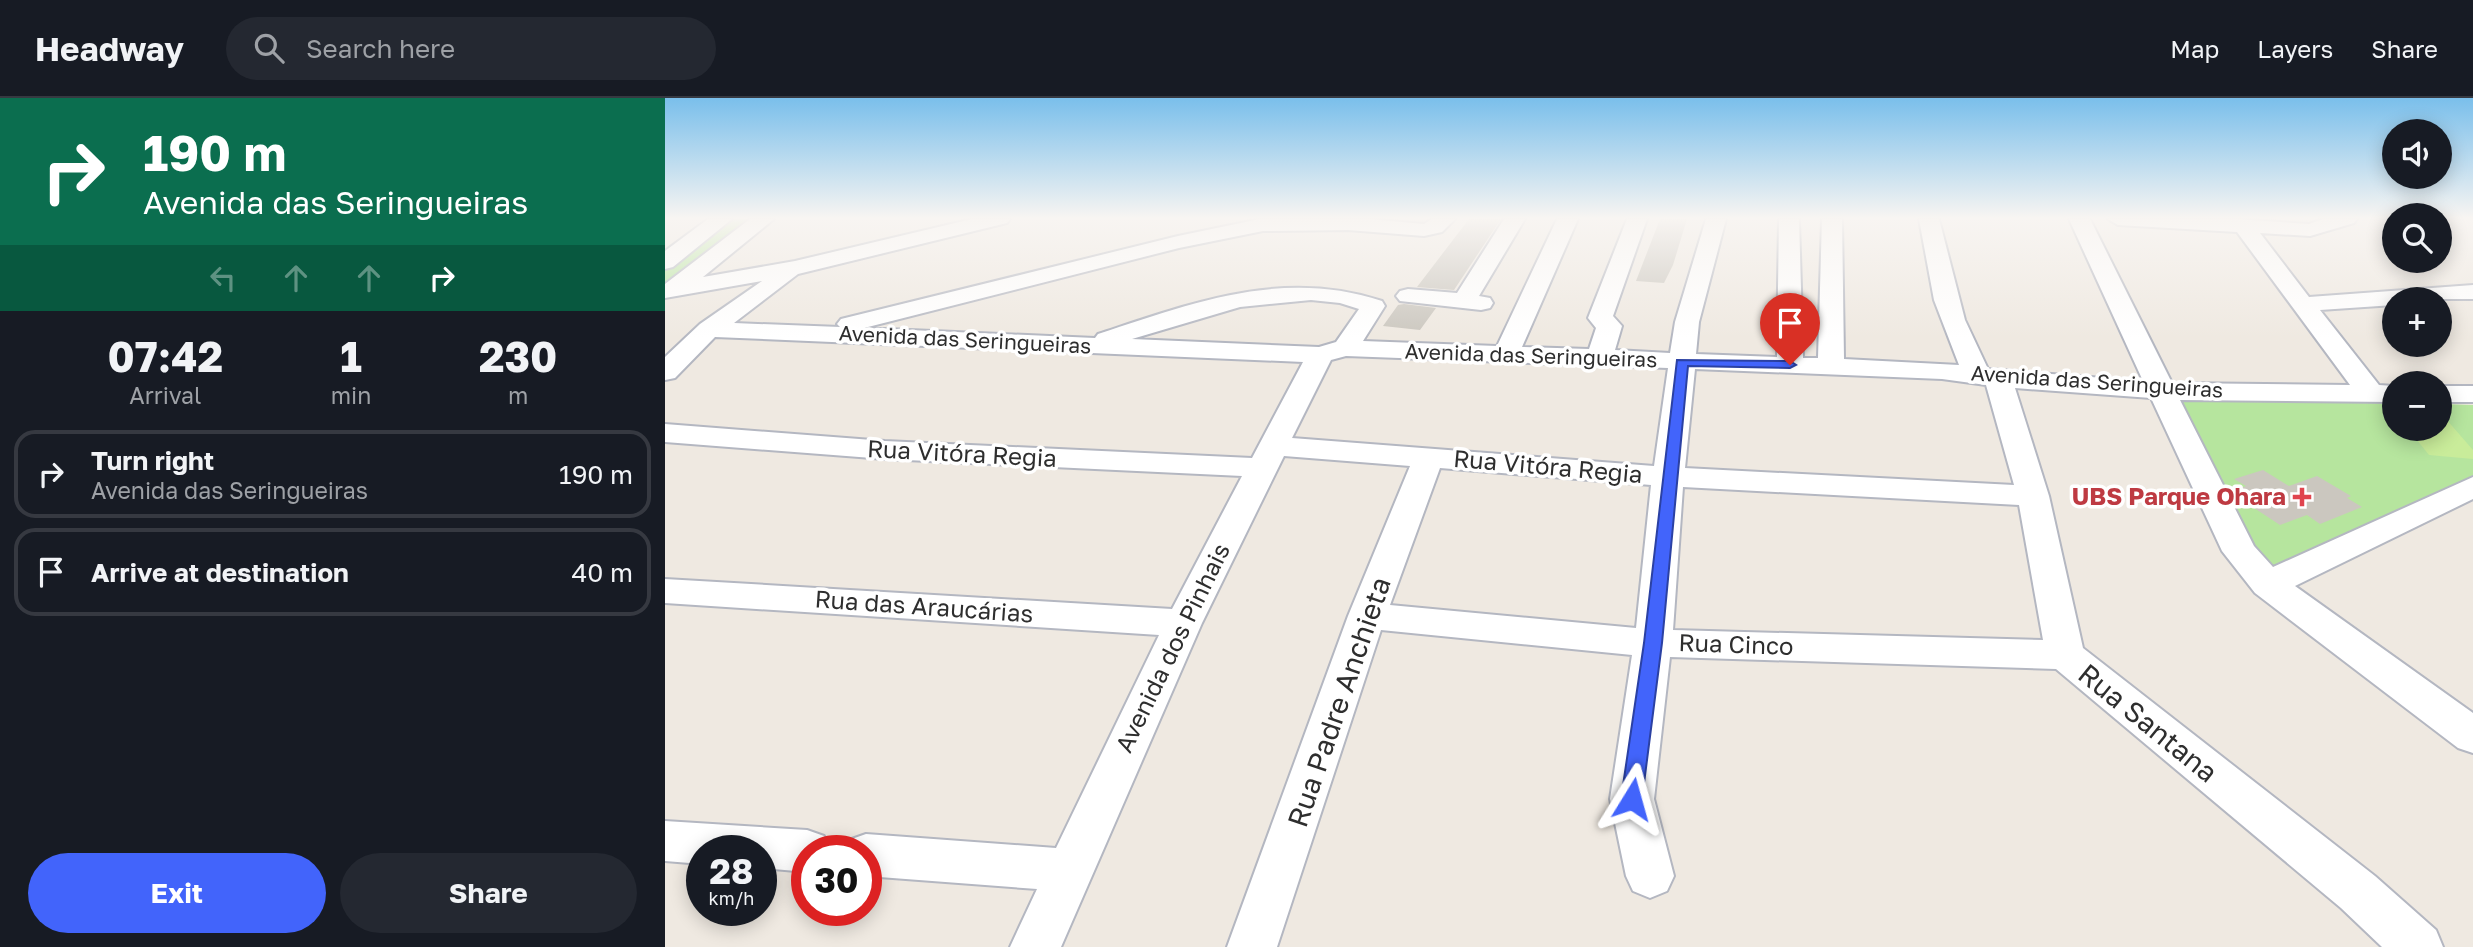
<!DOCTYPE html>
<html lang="en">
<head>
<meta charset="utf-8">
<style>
  :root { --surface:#171b24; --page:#242831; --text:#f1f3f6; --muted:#9ea1a6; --line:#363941; --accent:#4264fb }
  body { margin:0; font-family:"Golos Text",sans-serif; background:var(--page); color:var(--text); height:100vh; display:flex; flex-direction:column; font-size:26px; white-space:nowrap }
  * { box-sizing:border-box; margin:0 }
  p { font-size:23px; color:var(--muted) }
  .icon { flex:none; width:38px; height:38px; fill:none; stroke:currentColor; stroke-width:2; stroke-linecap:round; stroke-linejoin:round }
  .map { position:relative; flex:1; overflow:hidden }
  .panel { display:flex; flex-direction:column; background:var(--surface); width:665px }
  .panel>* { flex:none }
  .guide { background:#0b6e4f; color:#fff; overflow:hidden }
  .controls { position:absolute; left:1717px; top:21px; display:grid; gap:14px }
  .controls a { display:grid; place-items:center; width:70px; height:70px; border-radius:50%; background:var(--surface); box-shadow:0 4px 18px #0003; font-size:35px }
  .speed { position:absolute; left:21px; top:737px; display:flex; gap:14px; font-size:35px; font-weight:700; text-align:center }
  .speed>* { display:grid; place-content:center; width:91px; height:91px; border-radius:50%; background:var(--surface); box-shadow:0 4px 18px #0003; line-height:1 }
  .speed small { font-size:18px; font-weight:400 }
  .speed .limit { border:10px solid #d22; background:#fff; color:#111 }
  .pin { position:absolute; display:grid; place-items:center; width:60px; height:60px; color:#fff; margin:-72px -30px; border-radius:50% 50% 50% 0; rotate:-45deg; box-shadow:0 0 7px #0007 }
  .pin .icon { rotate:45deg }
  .me { position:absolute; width:77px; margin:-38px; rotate:8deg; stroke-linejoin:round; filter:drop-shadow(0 0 5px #0008) }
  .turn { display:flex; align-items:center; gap:24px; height:147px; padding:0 28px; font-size:32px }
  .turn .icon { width:91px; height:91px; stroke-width:2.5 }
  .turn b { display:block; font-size:49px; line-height:60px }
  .lanes { display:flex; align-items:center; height:66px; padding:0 28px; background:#0003; justify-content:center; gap:35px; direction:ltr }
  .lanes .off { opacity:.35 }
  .eta { display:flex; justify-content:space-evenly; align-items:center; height:119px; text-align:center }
  .eta b { font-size:42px; font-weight:700; line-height:49px }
  .button { display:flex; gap:14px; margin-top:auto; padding:14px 28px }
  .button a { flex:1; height:80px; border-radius:42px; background:var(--accent); color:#fff; font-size:28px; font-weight:700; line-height:80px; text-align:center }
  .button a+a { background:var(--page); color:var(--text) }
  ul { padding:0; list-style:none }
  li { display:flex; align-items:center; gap:21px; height:88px; margin:0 14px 10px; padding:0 14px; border:4px solid var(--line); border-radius:21px }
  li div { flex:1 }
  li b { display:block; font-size:26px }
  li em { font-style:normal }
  header { display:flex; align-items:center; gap:42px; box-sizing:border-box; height:98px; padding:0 35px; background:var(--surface); border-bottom:2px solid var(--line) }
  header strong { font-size:33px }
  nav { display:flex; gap:38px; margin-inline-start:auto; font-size:24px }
  .search { width:490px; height:63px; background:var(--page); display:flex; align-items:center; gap:18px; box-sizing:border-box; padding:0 24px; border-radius:38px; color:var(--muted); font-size:26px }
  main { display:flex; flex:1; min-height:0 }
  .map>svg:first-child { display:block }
  .green { fill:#b6e59e }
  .pitch { fill:#c9ec9a }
  .building { fill:#cbc7bf }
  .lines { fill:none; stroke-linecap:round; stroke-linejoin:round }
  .minor-casing { stroke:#b4b7c1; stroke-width:4 }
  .minor { fill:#fff; fill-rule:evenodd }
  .route { fill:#4264fb; stroke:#2b41a3; stroke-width:2 }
  .health-dot { fill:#e0444e; stroke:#fff; stroke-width:2.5 }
  .labels { text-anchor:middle; stroke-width:7; stroke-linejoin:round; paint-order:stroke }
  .far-street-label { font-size:21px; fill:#2e2e2e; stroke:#fff }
  .street-label { font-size:24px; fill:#2e2e2e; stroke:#fff }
  .health-label { font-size:24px; font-weight:bold; fill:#be3a42; stroke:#fff; text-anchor:end }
  .near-street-label { font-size:28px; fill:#2e2e2e; stroke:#fff }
</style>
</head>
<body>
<header>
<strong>Headway</strong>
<div class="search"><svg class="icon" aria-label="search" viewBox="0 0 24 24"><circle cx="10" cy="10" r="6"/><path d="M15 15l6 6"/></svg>Search here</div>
<nav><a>Map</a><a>Layers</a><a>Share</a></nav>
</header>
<main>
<section class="panel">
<div class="guide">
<div class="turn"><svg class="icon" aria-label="right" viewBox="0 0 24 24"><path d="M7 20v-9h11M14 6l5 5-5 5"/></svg><div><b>190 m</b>Avenida das Seringueiras</div></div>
<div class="lanes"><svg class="icon off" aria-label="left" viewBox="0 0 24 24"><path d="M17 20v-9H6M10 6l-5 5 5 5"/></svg><svg class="icon off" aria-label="ahead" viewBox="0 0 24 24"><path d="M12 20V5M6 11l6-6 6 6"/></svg><svg class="icon off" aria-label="ahead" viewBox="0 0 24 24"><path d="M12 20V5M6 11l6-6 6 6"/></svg><svg class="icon" aria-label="right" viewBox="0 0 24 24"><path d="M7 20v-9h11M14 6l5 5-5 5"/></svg></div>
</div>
<div class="eta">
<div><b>07:42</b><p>Arrival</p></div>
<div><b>1</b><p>min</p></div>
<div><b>230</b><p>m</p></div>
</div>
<ul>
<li><svg class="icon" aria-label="right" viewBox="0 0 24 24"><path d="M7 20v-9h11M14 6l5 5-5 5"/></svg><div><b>Turn right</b><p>Avenida das Seringueiras</p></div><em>190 m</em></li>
<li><svg class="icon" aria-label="arrive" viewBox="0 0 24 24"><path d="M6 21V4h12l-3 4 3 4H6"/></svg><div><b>Arrive at destination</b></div><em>40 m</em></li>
</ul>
<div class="button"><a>Exit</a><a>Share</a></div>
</section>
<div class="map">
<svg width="1808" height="849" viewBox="0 0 1808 849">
  <rect width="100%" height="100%" fill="#efe9e1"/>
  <path class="green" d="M64 121H95L0 191V170Z
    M1507 297 1729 304V331H1774L1775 306 1808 307V383L1610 468 1593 466Z"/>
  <path class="pitch" d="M1775 320 1781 321 1808 352V361L1764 357 1743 331H1774Z"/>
  <path class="building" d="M804 121H836L789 192 752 189Z
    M995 121H1022L1008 167 999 185 971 183Z
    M739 206 771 210 755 232 718 228 733 207Z
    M1598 372 1624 388 1652 378 1686 398 1682 400 1697 409 1655 426 1642 417 1615 427 1580 404 1592 400 1576 390 1581 388 1569 381Z"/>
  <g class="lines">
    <g class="minor-casing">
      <path id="minor" d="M43 121H67L8 169 0 171V153Z
        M85 121H109L38 179 130 163 307 121H345L342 125 133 176 69 225 175 229 172 226 176 221 513 138 595 121H704L759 126 767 121H790L777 134 759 138 683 132 598 133 514 150 199 230 430 240 433 236C527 205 618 170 717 203L720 208 698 243 832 248 892 121H913L857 249 924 251 931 230 923 220 962 121H982L948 218 957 228 950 252 1005 255 1010 224 1041 121H1061L1034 224 1031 256 1112 259 1114 121H1134L1138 260H1153L1157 121H1177L1179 261 1294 267 1269 202 1254 121H1274L1300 222 1323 271 1478 283 1404 121H1425L1507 285 1685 287 1572 134 1453 127 1443 121H1570L1644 126 1658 121H1692L1689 125 1645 138 1595 135 1644 199 1808 187V201H1729V207L1655 212 1714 287 1729 288V304L1515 302 1589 448 1608 469 1808 379V401L1630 488 1808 615V655L1793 650 1590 495 1557 453 1486 300 1350 290 1384 398 1418 550 1710 778 1771 832 1778 849H1717L1676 810 1391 571 1005 559 989 701 1009 778 1002 793 985 800 968 793 961 778 945 701 967 557 716 532 612 849H562L683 518 745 368 619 358 537 525 396 849H345L372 791 201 778V752H180L184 742 201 736 391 750 494 537 0 505V481L507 511 577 378 220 361 0 344V326L220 343 587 360 638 264 50 239 10 280 0 282V259L35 226 97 183 0 200V186ZM646 202 675 205 694 211 671 244 654 249 467 241 575 209ZM681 258 1003 270 989 368 627 340 666 262ZM1030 271 1277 281 1321 287 1349 387 1020 370ZM775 370 986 387 971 530 725 507ZM1018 389 1354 407 1378 542 1008 532Z
        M839 121H860L814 198 825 200 828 205 825 210 816 212 735 203 731 198 735 193 743 191 792 195Z
        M1774 288H1808V304H1774Z
        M0 723 142 732 159 738 165 752H142V774L96 770V752H37V766L0 763Z"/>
    </g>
    <use href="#minor" class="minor"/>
  </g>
  <linearGradient id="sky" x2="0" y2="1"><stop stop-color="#7abfeb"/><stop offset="0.5" stop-color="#f8f5f2"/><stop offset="1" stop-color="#f8f5f2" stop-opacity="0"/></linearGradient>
  <rect width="1808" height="240" fill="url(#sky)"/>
  <path class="route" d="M1012 262 1125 263 1131 267 1125 270 1023 268 997 545 977 701 974 707 967 710 959 707 956 701 979 545Z"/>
  <path class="health-dot" d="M1633.5 388.5h7v7h7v7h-7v7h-7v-7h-7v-7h7z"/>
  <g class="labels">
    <g class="far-street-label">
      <text transform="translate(300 242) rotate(3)" y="7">Avenida das Seringueiras</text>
      <text transform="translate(866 258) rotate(2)" y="7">Avenida das Seringueiras</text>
      <text transform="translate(1432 284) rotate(4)" y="7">Avenida das Seringueiras</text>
    </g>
    <g class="street-label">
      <text transform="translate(297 356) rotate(3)" y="8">Rua Vitóra Regia</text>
      <text transform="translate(883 369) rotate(5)" y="8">Rua Vitóra Regia</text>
      <text transform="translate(259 509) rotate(4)" y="8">Rua das Araucárias</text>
      <text transform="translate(1071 547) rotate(2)" y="8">Rua Cinco</text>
      <text transform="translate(508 550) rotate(-64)" y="8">Avenida dos Pinhais</text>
    </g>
    <g class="health-label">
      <text x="1621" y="407">UBS Parque Ohara</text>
    </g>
    <g class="near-street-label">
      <text transform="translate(674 604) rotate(-71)" y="10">Rua Padre Anchieta</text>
      <text transform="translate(1483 625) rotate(39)" y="10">Rua Santana</text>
    </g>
  </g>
</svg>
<div class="controls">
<a><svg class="icon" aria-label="sound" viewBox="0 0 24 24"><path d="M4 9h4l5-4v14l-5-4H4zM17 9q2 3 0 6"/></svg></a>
<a><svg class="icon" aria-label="search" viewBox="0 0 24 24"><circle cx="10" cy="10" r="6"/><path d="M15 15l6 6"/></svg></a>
<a>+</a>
<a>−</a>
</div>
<div class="speed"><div>28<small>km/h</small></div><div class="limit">30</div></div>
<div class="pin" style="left:1125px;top:267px;background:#d93025"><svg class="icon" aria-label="arrive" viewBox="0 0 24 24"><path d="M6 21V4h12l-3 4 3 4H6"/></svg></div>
<svg class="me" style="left:967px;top:701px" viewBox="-20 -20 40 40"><path d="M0-17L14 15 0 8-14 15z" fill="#4264fb" stroke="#fff" stroke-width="4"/></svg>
</div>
</main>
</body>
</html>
